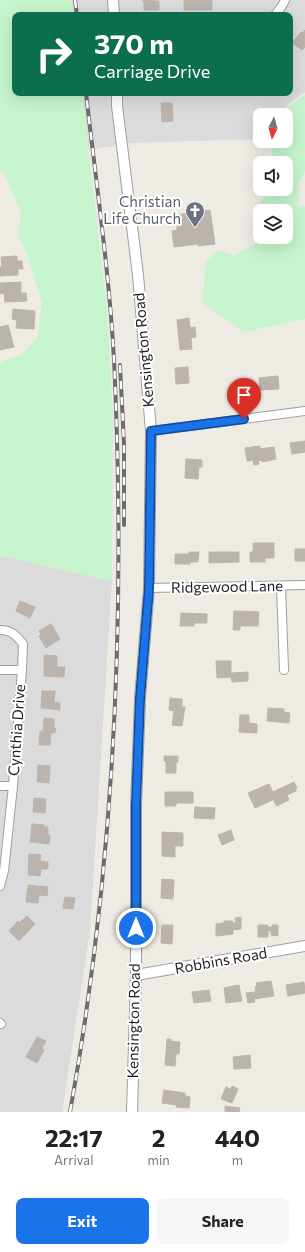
<!DOCTYPE html>
<html lang="en">
<head>
<meta charset="utf-8">
<style>
  :root { --surface:#fff; --page:#f6f6f6; --text:#222; --muted:#767676; --accent:#1a73e8 }
  body { margin:0; font-family:Commissioner,sans-serif; background:var(--page); color:var(--text); height:100vh; display:flex; flex-direction:column; font-size:15px; white-space:nowrap }
  * { box-sizing:border-box; margin:0 }
  p { font-size:13px; color:var(--muted) }
  .icon { flex:none; width:22px; height:22px; fill:none; stroke:currentColor; stroke-width:2; stroke-linecap:round; stroke-linejoin:round }
  .map { position:relative; height:1112px; overflow:hidden }
  .drawer { display:flex; flex-direction:column; background:var(--surface); flex:1 }
  .drawer>* { flex:none }
  .banner { position:absolute; left:12px; top:12px; width:281px; height:84px; border-radius:8px; box-shadow:0 4px 16px #0002; background:#0b6e4f; color:#fff; overflow:hidden }
  .needle { width:26px; rotate:185deg }
  .buttons { position:absolute; left:253px; top:108px; display:grid; gap:8px }
  .buttons a { display:grid; place-items:center; width:40px; height:40px; border-radius:8px; background:var(--surface); box-shadow:0 4px 16px #0002; font-size:20px }
  .pin { position:absolute; display:grid; place-items:center; width:34px; height:34px; color:#fff; margin:-41px -17px; border-radius:50% 50% 50% 0; rotate:-45deg; box-shadow:0 0 4px #0007 }
  .pin .icon { rotate:45deg }
  .me { position:absolute; width:44px; margin:-22px; rotate:0deg; stroke-linejoin:round; filter:drop-shadow(0 0 3px #0008) }
  .turn { display:flex; align-items:center; gap:14px; height:84px; padding:0 16px; font-size:18px }
  .turn .icon { width:52px; height:52px; stroke-width:2.5 }
  .turn b { display:block; font-size:28px; line-height:34px }
  .eta { display:flex; justify-content:space-evenly; align-items:center; height:68px; text-align:center }
  .eta b { font-size:24px; font-weight:700; line-height:28px }
  .cta { display:flex; gap:8px; margin-top:auto; padding:8px 16px }
  .cta a { flex:1; height:46px; border-radius:8px; background:var(--accent); color:#fff; font-size:16px; font-weight:700; line-height:46px; text-align:center }
  .cta a+a { background:var(--page); color:var(--text) }
  .map>svg:first-child { display:block }
  .residential { fill:#dcdbdb }
  .park { fill:#c5f4cd; fill-rule:evenodd }
  .building { fill:#bbb4ae; stroke:#beb4a8 }
  .lines { fill:none; stroke-linecap:round; stroke-linejoin:round }
  .minor-casing { stroke:#9f9f9f; stroke-width:10 }
  .tertiary-casing { stroke:#9f9f9f; stroke-width:12 }
  .minor { stroke:#fff; stroke-width:8 }
  .tertiary { stroke:#fff; stroke-width:10 }
  .rail-casing { stroke:#6c6c6c; stroke-width:4 }
  .rail { stroke:#fff; stroke-width:2.5; stroke-dasharray:8; stroke-linecap:butt }
  .route-casing { stroke:#114b97; stroke-width:10 }
  .route { stroke:#1a73e8; stroke-width:7 }
  .labels { text-anchor:middle; stroke-width:4; stroke-linejoin:round; paint-order:stroke }
  .worship-label { font-size:15px; fill:#5b616d; stroke:#fff; text-anchor:end }
  .street-label { font-size:15px; fill:#1e1e1e; stroke:#fff }
</style>
</head>
<body>
<div class="map">
<svg width="305" height="1112" viewBox="0 0 305 1112">
  <rect width="100%" height="100%" fill="#eeebe5"/>
  <path class="residential" d="M71 0H305V92L288 104 283 115H260V139L132 143 89 150 82 93H290V15H73Z
    M0 557H6L112 581 90 931 62 1112H0Z"/>
  <path class="park" d="M0 0H71L73 15H15V93H82L107 312 113 415 112 581 6 557H0V362L21 355 38 337 42 303 27 254 18 235 21 212 4 173 0 172Z
    M305 95V171L299 184 298 207 305 206V319L244 332 202 303 206 261 219 250 234 256 258 242 254 209 272 189H286V163H272V141H286V115H283L287 108ZM260 211H286V237H260Z"/>
  <path class="building" d="M142 0 159 1V10H144V1Z
    M184 0H212V10H184Z
    M305 30V47L302 50 292 43 301 32 302 33Z
    M161 103H172L173 121 162 122Z
    M210 210 215 244 198 246V244L174 247 172 231 177 230V225L173 226 172 219H176L175 215Z
    M17 256V261H22L23 269H18V275L0 276V267H2L1 257Z
    M21 282V293H26L27 301 5 302 4 293 0 294V283Z
    M13 309 35 311 34 329 16 328 17 320 12 319Z
    M189 318 190 328 195 327 196 337 191 338 192 349 180 350 177 320Z
    M8 325 14 347 0 350V327Z
    M188 367 189 383 176 384 175 368Z
    M278 376 279 389 260 390 259 378Z
    M305 441V452L292 454 290 443Z
    M260 446V449L274 447 276 459 262 462V460L258 461 259 464 254 465 253 460 247 461 245 448Z
    M186 459 202 460V467H199L198 479 185 478Z
    M253 543H274V558H265V562H250V552H253Z
    M295 549H305V561H295Z
    M189 552H199L198 562H190V564H175V554H189Z
    M209 552H239V562L209 563Z
    M20 601 35 607 30 618 16 611Z
    M234 611 259 612 258 626H240V630H233Z
    M181 613 207 614V623H194V626H180Z
    M51 624 60 639 46 648 39 636 41 634 39 631Z
    M44 655 57 656V667H65L64 677 44 676Z
    M216 661H231V673L248 672V681L232 682 231 677 217 678Z
    M42 691H55L54 702 60 703V710L41 708Z
    M170 698 182 699V707H185L182 726 172 725 174 711 169 710Z
    M268 708 284 709V712L290 713 289 723 267 721Z
    M240 715H249V723L257 724V733L239 732Z
    M44 718 54 719V728H56L55 733H51L50 745H39L40 731 43 732Z
    M164 756H178V762H176V773H166V762L164 761Z
    M38 765 50 766 49 783 37 782Z
    M294 782 297 788 295 789 296 791 287 795 289 800 277 806 274 802 275 799 255 808 248 793 269 784 273 792Z
    M165 792H193V803H176V806H165Z
    M34 798 46 799 45 813 33 812Z
    M195 807 215 808 214 819 194 818Z
    M32 824 44 825V827H48V835H50L49 844 30 842Z
    M231 830 234 840 222 845 218 835Z
    M162 832 183 833V846H175V857L162 856Z
    M29 854 41 855 40 861 48 862V869H41L40 876 28 875Z
    M162 879 174 880 173 899 161 898Z
    M28 885 48 887 47 896 39 895 38 903 26 902Z
    M65 897 75 898 73 909 63 908Z
    M27 916 35 924 19 941 9 931 18 921 19 923Z
    M241 917V929L233 930V934L216 936V924L224 923V921H233V923H236L235 918Z
    M162 925H173L172 944 161 943Z
    M258 925H268V927H272V925H278V936L271 935V931H268V937H258Z
    M271 981 274 996 254 999 255 1002 248 1003 246 993 256 992 255 987 257 986 256 983Z
    M304 982 305 993 288 996 286 985Z
    M239 985 242 1001 226 1003 224 988Z
    M209 990 211 1001 194 1003 192 992Z
    M37 1037 46 1041 42 1048 44 1050 37 1063 26 1057Z
    M167 1039H171V1041L180 1042 179 1054H176L175 1066 165 1065Z
    M250 1055 251 1068 234 1069 233 1057Z
    M232 1086 238 1089 232 1103 221 1099 226 1087 231 1089Z
    M164 1090 185 1093V1096L190 1097 189 1108 176 1107 177 1105 162 1103Z
    M225 1106 240 1108 239 1112H225Z"/>
  <g class="lines">
    <g class="minor-casing">
      <path id="minor" d="M275 15 282 6 285 0
        M151 431 305 411
        M281 586 284 670
        M149 588 305 585
        M0 630C11 630 16 635 23 644L22 670H0
        M0 786H13
        M0 886 4 871 13 786 22 670
        M0 1023 1 1024"/>
    </g>
    <g class="tertiary-casing">
      <path id="tertiary" d="M113 0 114 15
        M117 93V106L138 275 151 431 149 588 140 698 136 805V974L132 1112
        M136 974H142L305 946"/>
    </g>
    <use href="#minor" class="minor"/>
    <use href="#tertiary" class="tertiary"/>
    <g class="rail-casing">
      <path id="rail" d="M75 0 77 15
        M120 365 124 444V525
        M70 1112C115 864 126 611 114 359 109 270 96 182 86 93"/>
    </g>
    <use href="#rail" class="rail"/>
  </g>
  <g class="lines">
    <g class="route-casing">
      <path id="route" d="M136 928V805L140 698 149 588 151 431 244 419"/>
    </g>
    <use href="#route" class="route"/>
  </g>
  <defs>
    <g id="church-pin" transform="scale(1)"><path d="M0 17L-7.5 6A9.5 9.5 0 1 1 7.5 6Z" fill="#6b7280" stroke="#fff"/><path d="M-1.2-6h2.4v3.5h3.3v2.4h-3.3V6h-2.4V-.1h-3.3v-2.4h3.3Z" fill="#fff"/></g>
  </defs>
  <g fill-rule="evenodd">
    <use href="#church-pin" x="195" y="211"/>
  </g>
  <g class="labels">
    <g class="worship-label">
      <text x="181" y="207">Christian<tspan x="181" dy="17">Life Church</tspan></text>
    </g>
    <g class="street-label">
      <text transform="translate(144 350) rotate(-95)" y="5">Kensington Road</text>
      <text transform="translate(227 587) rotate(-1)" y="5">Ridgewood Lane</text>
      <text transform="translate(17 730) rotate(-86)" y="5">Cynthia Drive</text>
      <text transform="translate(221 961) rotate(-10)" y="5">Robbins Road</text>
      <text transform="translate(134 1021) rotate(-89)" y="5">Kensington Road</text>
    </g>
  </g>
</svg>
<div class="buttons">
<a><svg class="needle" viewBox="-14 -14 28 28"><path d="M0-13l5 13h-10z" fill="#e53935"/><path d="M0 13l5-13h-10z" fill="#767676"/></svg></a>
<a><svg class="icon" aria-label="sound" viewBox="0 0 24 24"><path d="M4 9h4l5-4v14l-5-4H4zM17 9q2 3 0 6"/></svg></a>
<a><svg class="icon" aria-label="layers" viewBox="0 0 24 24"><path d="M12 4l9 5-9 5-9-5zM3 14l9 5 9-5"/></svg></a>
</div>
<div class="pin" style="left:244px;top:419px;background:#d93025"><svg class="icon" aria-label="arrive" viewBox="0 0 24 24"><path d="M6 21V4h12l-3 4 3 4H6"/></svg></div>
<svg class="me" style="left:136px;top:928px" viewBox="-20 -20 40 40"><circle r="17" fill="#1a73e8" stroke="#fff" stroke-width="3"/><path d="M0-11L8 9 0 5-8 9z" fill="#fff"/></svg>
<div class="banner">
<div class="turn"><svg class="icon" aria-label="right" viewBox="0 0 24 24"><path d="M7 20v-9h11M14 6l5 5-5 5"/></svg><div><b>370 m</b>Carriage Drive</div></div>
</div>
</div>
<section class="drawer">
<div class="eta">
<div><b>22:17</b><p>Arrival</p></div>
<div><b>2</b><p>min</p></div>
<div><b>440</b><p>m</p></div>
</div>
<div class="cta"><a>Exit</a><a>Share</a></div>
</section>
</body>
</html>
